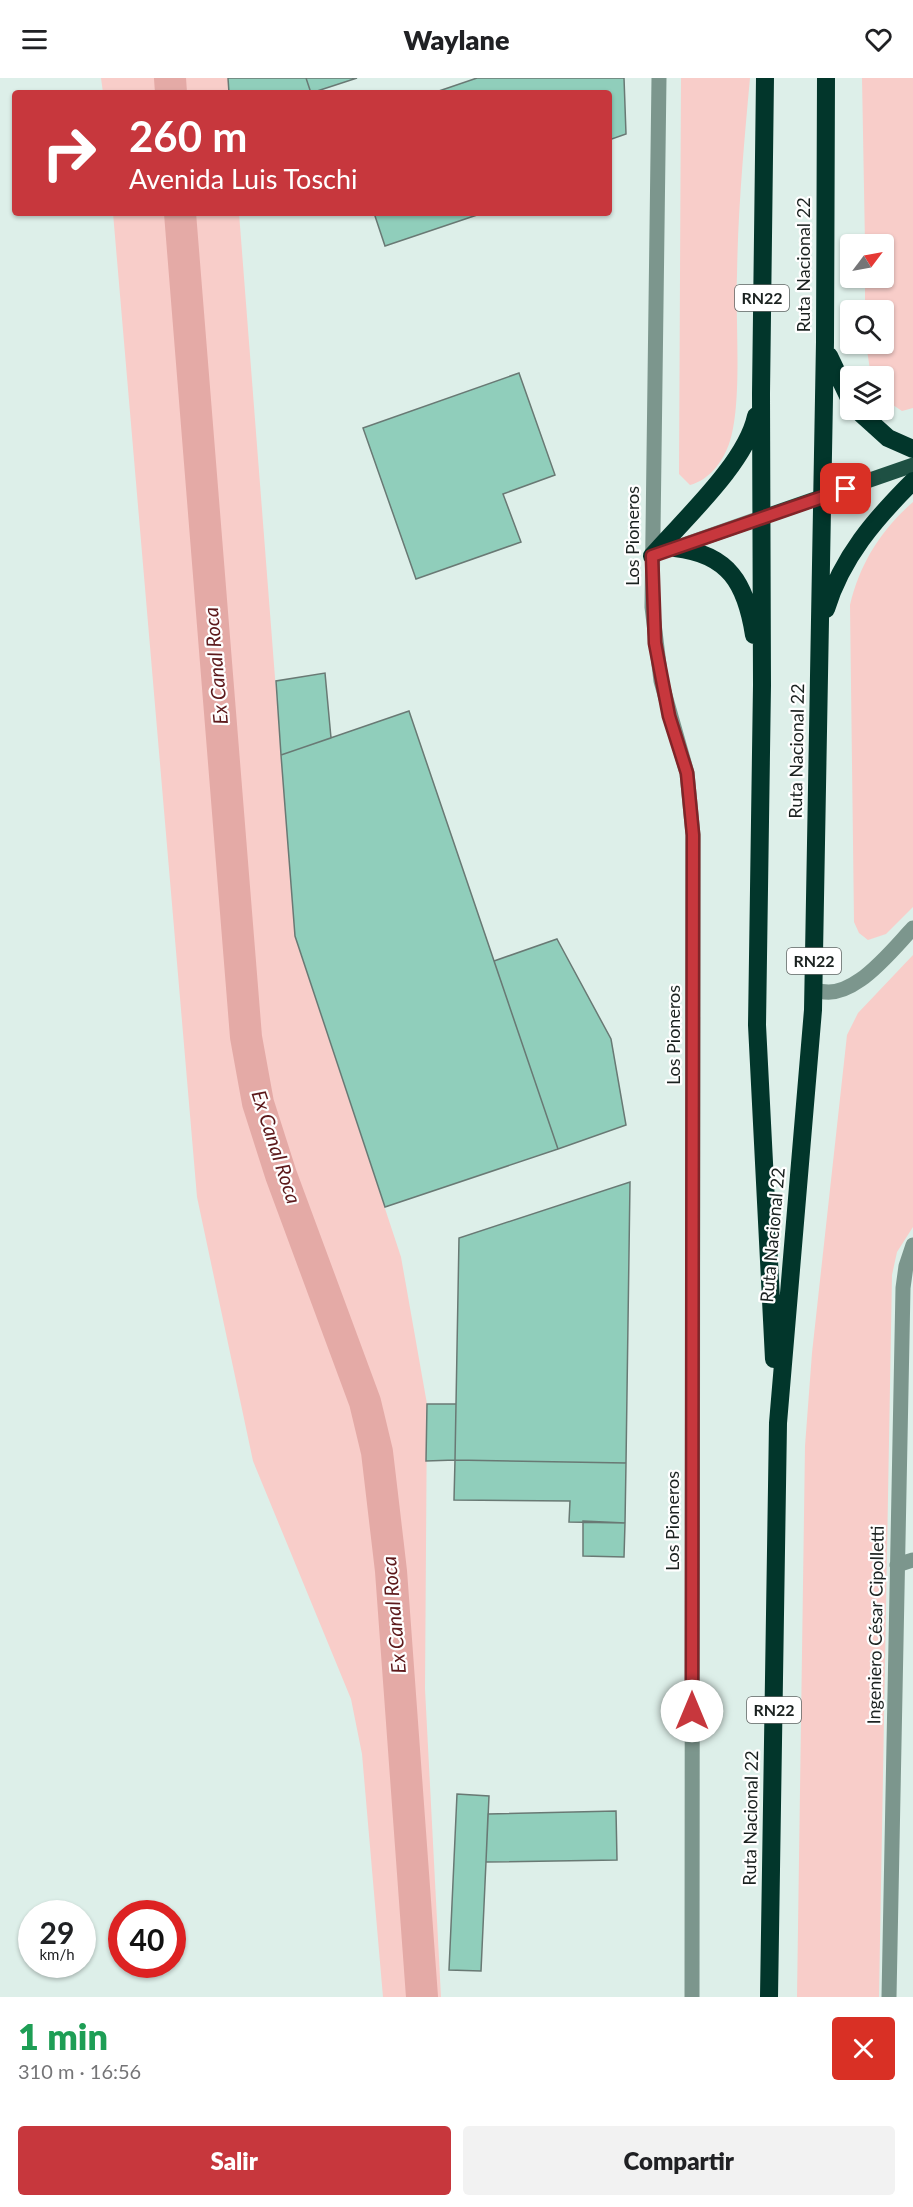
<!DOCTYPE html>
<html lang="es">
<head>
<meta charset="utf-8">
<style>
  :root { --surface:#fff; --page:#f2f2f2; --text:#202124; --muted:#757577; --accent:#c7373d }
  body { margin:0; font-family:Lato,sans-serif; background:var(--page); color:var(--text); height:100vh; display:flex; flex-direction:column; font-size:22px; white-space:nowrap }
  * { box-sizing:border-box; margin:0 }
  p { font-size:20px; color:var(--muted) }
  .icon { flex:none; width:33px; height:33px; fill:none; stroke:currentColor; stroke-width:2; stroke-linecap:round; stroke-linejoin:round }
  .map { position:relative; height:1919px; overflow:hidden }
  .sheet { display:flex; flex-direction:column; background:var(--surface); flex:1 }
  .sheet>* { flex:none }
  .hud { position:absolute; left:12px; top:12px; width:600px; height:126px; border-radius:6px; box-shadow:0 2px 4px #0004; background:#c7373d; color:#fff; overflow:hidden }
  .needle { width:39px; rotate:58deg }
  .fabs { position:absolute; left:840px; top:156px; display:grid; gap:12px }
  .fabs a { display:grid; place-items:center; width:54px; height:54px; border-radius:6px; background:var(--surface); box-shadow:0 2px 4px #0004; font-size:30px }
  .speed { position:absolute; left:18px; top:1822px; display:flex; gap:12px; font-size:30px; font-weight:700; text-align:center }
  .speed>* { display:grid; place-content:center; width:78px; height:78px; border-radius:50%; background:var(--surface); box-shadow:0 2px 4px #0004; line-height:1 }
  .speed small { font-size:15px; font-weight:400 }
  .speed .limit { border:9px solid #d22; background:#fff; color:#111 }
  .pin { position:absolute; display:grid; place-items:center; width:51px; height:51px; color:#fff; margin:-26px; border-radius:12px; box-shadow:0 3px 9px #0006 }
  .me { position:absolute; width:66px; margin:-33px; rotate:0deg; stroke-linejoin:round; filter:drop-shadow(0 0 4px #0008) }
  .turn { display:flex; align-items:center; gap:21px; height:126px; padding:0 18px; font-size:27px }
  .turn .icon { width:78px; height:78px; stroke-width:2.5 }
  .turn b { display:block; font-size:42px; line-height:51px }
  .round { display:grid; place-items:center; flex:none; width:63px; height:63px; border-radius:6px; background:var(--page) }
  .summary { display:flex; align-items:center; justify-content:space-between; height:102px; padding:0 18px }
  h1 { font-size:36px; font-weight:800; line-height:45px; color:#1e9e55 }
  .cta { display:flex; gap:12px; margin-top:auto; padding:12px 18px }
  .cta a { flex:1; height:69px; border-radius:6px; background:var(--accent); color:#fff; font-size:24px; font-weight:800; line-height:69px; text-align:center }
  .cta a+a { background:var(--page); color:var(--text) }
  header { display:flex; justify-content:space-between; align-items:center; height:78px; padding:0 18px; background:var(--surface); font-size:27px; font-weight:800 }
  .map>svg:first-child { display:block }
  .green { fill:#f8cdc9 }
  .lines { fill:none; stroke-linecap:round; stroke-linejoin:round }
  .canal { stroke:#e4aaa6; stroke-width:32 }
  .building { fill:#90cebb; stroke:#697974; stroke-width:1.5 }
  .minor { stroke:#7c968d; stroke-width:15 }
  .major { stroke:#1e5043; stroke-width:15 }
  .highway { stroke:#02362b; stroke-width:18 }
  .route-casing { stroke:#812428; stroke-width:15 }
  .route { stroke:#c7373d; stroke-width:10 }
  .labels { text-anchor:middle; stroke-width:4.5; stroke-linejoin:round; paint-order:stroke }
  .shield { fill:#fff; stroke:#5f6463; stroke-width:1.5 }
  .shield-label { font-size:16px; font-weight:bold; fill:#1b2220 }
  .street-label { font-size:18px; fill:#1b2220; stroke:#fff }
  .water-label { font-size:20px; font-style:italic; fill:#5d191b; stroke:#fff }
</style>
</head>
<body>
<header><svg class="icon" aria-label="menu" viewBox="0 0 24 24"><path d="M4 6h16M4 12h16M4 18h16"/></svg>Waylane<svg class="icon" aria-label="heart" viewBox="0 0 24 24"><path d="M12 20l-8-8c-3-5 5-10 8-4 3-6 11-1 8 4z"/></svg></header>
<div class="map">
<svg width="913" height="1919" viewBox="0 0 913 1919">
  <rect width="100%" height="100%" fill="#ddefe9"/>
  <path class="green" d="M101 0H228L229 15H103Z
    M681 0H750C744 65 738 131 737 197 735 242 743 326 729 366 722 385 709 402 690 407L679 396Z
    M862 0H913V330L902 333 884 321V298H871L866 266H884V232H865V200H884V166H865Z
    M113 135H239L295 858 401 1179 427 1326 425 1611 441 1919H383L362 1676 351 1621 253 1383 197 1119Z
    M913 424V829L886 856 868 862 859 855 854 844 850 527C860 485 881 452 913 424Z
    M913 877V1149L897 1174 892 1197 879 1919H797L805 1368 812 1275 847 957 858 935Z"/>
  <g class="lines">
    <path class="canal" d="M170 0 171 15
      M180 135 246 959 258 1025 281 1097 365 1324 377 1374 391 1493 422 1919"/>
  </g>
  <path class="building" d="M228 0H306L311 15H229Z
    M306 0H357L311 15Z
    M477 0H624L626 56 609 62V15H433Z
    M374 135H483L385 168Z
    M519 295 555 397 503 416 521 464 416 501 363 350Z
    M325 595 331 660 281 677 276 603Z
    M409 633 558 1071 385 1129 295 858 281 677Z
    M557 861 611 961 626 1047 558 1071 494 883Z
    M630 1104 626 1385 455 1382 459 1160Z
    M427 1326H456L455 1382 426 1383Z
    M455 1382 626 1385 625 1445 569 1444 570 1423 454 1422Z
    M583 1443 625 1445 624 1479 583 1478Z
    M457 1716 489 1718 481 1893 449 1892Z
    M616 1733 617 1782 486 1784 488 1736Z"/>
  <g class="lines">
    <path class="minor" d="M659 0 652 529 661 603 687 695 693 757 692 1919
      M675 470 763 439
      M813 910C848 930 891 873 913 850
      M897 1487 913 1482
      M889 1919 903 1210 906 1188 913 1167"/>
    <path class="major" d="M763 439 913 387"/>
    <path class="highway" d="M765 0 761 316 762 607 757 947 774 1281
      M829 278 850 322
      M857 332 888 360 913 371
      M675 470C729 476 746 506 754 557
      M652 478C684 441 746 385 756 338
      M826 531C842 479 875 441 913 403
      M769 1919 778 1345 813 932 825 264 826 0"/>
  </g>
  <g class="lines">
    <g class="route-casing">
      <path id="route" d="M692 1633 693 757 687 695 669 638 655 565 652 478 846 411"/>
    </g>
    <use href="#route" class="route"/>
  </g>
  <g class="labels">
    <g class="shield">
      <rect x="735" y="207" width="54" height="26" rx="4.5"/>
      <rect x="787" y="870" width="54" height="26" rx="4.5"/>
      <rect x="747" y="1619" width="54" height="26" rx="4.5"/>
    </g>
    <g class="shield-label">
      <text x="762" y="226">RN22</text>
      <text x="814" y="889">RN22</text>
      <text x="774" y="1638">RN22</text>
    </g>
    <g class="street-label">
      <text transform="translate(804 187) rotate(-90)" y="6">Ruta Nacional 22</text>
      <text transform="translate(633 458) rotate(-90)" y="6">Los Pioneros</text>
      <text transform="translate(797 673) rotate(-89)" y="6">Ruta Nacional 22</text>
      <text transform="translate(674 957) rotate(-90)" y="6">Los Pioneros</text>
      <text transform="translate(773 1157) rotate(-85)" y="6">Ruta Nacional 22</text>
      <text transform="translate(673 1443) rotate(-90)" y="6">Los Pioneros</text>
      <text transform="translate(876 1547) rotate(-89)" y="6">Ingeniero César Cipolletti</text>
      <text transform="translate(751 1740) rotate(-89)" y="6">Ruta Nacional 22</text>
    </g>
    <g class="water-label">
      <text transform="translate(216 588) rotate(-95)" y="7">Ex Canal Roca</text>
      <text transform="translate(276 1069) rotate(72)" y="7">Ex Canal Roca</text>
      <text transform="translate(394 1537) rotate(-95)" y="7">Ex Canal Roca</text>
    </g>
  </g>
</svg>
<div class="fabs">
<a><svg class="needle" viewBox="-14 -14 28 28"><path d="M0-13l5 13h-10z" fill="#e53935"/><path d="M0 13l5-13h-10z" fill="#757577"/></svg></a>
<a><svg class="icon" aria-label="search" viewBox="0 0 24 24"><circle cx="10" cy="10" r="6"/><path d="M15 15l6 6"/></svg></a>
<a><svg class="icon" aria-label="layers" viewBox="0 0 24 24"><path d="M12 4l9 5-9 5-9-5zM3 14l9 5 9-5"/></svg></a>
</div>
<div class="speed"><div>29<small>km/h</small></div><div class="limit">40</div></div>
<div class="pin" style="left:846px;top:411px;background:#d93025"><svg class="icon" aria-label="arrive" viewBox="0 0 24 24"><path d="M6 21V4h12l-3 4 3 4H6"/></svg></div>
<svg class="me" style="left:692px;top:1633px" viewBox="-20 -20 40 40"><circle r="19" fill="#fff"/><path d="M0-13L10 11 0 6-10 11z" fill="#c7373d"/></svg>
<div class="hud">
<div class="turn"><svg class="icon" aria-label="right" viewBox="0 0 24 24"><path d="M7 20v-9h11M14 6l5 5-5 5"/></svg><div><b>260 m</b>Avenida Luis Toschi</div></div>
</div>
</div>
<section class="sheet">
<div class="summary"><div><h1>1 min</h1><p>310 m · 16:56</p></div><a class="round" style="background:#d93025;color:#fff"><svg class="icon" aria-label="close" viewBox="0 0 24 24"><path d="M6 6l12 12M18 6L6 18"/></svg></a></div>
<div class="cta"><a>Salir</a><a>Compartir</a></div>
</section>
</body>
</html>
